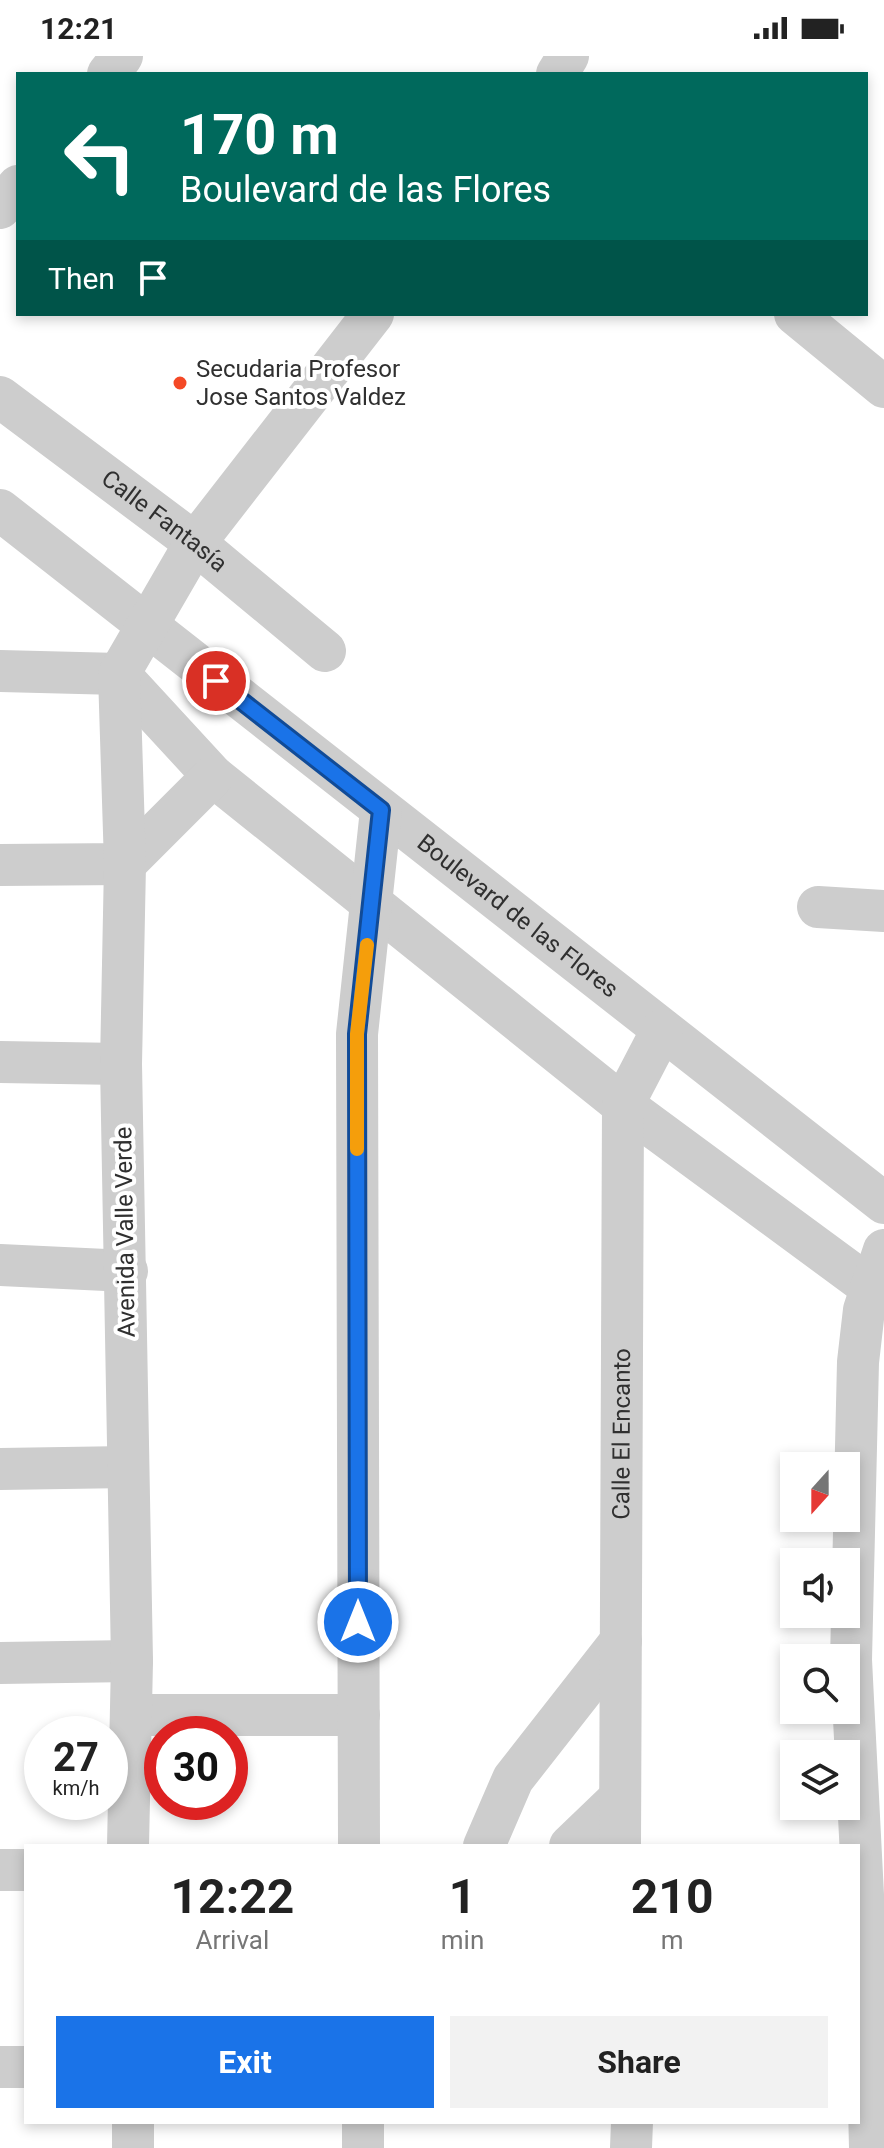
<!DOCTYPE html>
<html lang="en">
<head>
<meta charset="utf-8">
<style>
  :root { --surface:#fff; --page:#f2f2f2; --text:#222; --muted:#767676; --accent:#1a73e8 }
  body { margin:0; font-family:Roboto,sans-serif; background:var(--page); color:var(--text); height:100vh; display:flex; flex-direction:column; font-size:30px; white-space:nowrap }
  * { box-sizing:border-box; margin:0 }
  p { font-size:26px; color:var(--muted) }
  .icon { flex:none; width:44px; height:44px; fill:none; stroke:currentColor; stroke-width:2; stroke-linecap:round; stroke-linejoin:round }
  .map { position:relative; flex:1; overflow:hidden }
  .side { position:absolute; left:24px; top:1788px; width:836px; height:280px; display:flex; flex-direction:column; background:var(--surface); border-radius:0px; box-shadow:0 4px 12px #0003 }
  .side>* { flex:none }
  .hud { position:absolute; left:16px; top:16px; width:852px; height:244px; border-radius:0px; box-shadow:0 4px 12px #0003; background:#00695c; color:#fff; overflow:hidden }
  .needle { width:52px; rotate:201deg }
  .fabs { position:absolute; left:780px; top:1396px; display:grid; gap:16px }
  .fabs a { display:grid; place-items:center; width:80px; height:80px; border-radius:0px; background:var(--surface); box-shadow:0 4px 12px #0003; font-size:40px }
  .speed { position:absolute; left:24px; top:1660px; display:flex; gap:16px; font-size:40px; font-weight:700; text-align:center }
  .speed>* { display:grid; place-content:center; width:104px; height:104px; border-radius:50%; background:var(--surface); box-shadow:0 4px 12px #0003; line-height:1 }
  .speed small { font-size:20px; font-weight:400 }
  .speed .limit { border:12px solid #d22; background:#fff; color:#111 }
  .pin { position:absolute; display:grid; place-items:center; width:68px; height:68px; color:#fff; margin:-34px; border:4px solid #fff; border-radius:50%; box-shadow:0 2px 8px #0007 }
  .me { position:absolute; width:88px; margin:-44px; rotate:0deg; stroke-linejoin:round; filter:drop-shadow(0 0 6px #0008) }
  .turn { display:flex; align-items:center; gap:28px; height:168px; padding:0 32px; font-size:36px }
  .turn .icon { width:104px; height:104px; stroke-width:2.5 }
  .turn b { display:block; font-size:56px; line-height:68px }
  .then { display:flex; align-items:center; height:76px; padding:0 32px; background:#0003; gap:16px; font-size:30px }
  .eta { display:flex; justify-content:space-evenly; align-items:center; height:136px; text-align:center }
  .eta b { font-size:48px; font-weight:700; line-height:56px }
  .action { display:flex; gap:16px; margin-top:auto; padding:16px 32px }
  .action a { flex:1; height:92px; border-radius:0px; background:var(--accent); color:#fff; font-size:32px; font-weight:700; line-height:92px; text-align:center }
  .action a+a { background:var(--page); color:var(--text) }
  .status { display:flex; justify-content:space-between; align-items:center; height:56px; padding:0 40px; background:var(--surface); direction:ltr }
  .status svg { height:22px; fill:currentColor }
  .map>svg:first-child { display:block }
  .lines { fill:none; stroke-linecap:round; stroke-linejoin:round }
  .minor { stroke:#cdcdcd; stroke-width:42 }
  .route-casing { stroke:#114b97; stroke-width:20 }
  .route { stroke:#1a73e8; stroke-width:14 }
  .slow { stroke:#f59e0b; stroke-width:14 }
  .poi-dot { fill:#f44926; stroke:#fff; stroke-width:3 }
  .labels { text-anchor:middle; stroke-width:8; stroke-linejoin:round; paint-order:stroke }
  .poi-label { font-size:24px; fill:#303030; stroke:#fff; text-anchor:start }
  .street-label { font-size:24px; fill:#303030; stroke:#fff }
</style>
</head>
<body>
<div class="status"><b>12:21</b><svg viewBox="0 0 49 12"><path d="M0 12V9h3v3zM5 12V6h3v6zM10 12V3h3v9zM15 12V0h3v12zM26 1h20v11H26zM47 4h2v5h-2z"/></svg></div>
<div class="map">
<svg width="884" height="2092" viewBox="0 0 884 2092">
  <rect width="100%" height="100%" fill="#fff"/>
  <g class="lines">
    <g class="minor">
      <path d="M108 18 122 0"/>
      <path d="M557 18 568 0"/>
      <path d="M0 152 18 130"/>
      <path d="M795 258 884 331"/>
      <path id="s1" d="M0 341 195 487 325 595"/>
      <path id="s2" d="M0 454 884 1147"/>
      <path d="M0 615 119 618 213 720 623 1049 884 1241"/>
      <path d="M0 809 125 808 213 720"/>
      <path d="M818 851 884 855"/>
      <path d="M0 1006 121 1008"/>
      <path d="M0 1209 127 1215"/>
      <path d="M0 1413 128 1411"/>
      <path d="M0 1607 132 1605"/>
      <path d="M131 1659H359"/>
      <path d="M128 1790 132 1605 121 1008 125 808 119 618 195 487 373 258"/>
      <path d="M359 1790 357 978 381 754"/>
      <path d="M484 1790 513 1723 621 1585"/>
      <path d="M570 1790 620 1742"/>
      <path id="s3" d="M620 1790 623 1049 662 974"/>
      <path d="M0 1814H26"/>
      <path d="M0 2011H26"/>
      <path d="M133 2066V2092"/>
      <path d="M363 2092V2066"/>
      <path d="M631 2092 632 2066"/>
      <path d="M870 2092 865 1878 851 1604 858 1306 864 1254 884 1194"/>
    </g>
  </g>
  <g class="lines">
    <g class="route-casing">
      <path id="route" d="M216 625 381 754 357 978 358 1566"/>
    </g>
    <use href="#route" class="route"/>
    <path class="slow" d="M357 1093V978L367 889"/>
  </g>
  <circle class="poi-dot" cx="180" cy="327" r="8"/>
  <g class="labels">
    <g class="poi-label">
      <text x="196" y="321">Secudaria Profesor<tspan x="196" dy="28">Jose Santos Valdez</tspan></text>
    </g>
    <g class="street-label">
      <text dy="8" stroke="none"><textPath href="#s1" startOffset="206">Calle Fantasía</textPath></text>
      <text dy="8" stroke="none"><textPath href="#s2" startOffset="658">Boulevard de las Flores</textPath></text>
      <text transform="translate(125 1176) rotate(-91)" y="8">Avenida Valle Verde</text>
      <text dy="8" stroke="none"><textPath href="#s3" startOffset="412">Calle El Encanto</textPath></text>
    </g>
  </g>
</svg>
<div class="fabs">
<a><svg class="needle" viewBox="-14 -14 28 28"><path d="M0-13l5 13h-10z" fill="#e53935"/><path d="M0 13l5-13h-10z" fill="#767676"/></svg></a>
<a><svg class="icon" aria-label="sound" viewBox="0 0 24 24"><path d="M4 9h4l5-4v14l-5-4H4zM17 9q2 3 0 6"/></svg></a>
<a><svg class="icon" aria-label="search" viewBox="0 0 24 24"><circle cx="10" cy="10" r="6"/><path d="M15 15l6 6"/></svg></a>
<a><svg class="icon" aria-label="layers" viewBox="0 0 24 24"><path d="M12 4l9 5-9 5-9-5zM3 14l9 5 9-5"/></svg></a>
</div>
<div class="speed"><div>27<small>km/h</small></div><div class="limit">30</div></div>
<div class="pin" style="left:216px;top:625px;background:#d93025"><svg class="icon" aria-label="arrive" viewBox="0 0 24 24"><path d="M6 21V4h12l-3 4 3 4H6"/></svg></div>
<svg class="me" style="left:358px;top:1566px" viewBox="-20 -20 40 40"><circle r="17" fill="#1a73e8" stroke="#fff" stroke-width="3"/><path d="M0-11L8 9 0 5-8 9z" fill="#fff"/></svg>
<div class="hud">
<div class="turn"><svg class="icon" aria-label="left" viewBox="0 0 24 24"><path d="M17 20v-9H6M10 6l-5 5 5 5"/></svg><div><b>170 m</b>Boulevard de las Flores</div></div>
<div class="then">Then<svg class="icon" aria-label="arrive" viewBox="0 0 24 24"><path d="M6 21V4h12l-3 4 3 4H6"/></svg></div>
</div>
<section class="side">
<div class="eta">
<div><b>12:22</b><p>Arrival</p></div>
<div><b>1</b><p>min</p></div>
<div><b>210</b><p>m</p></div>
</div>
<div class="action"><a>Exit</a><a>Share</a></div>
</section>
</div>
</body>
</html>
